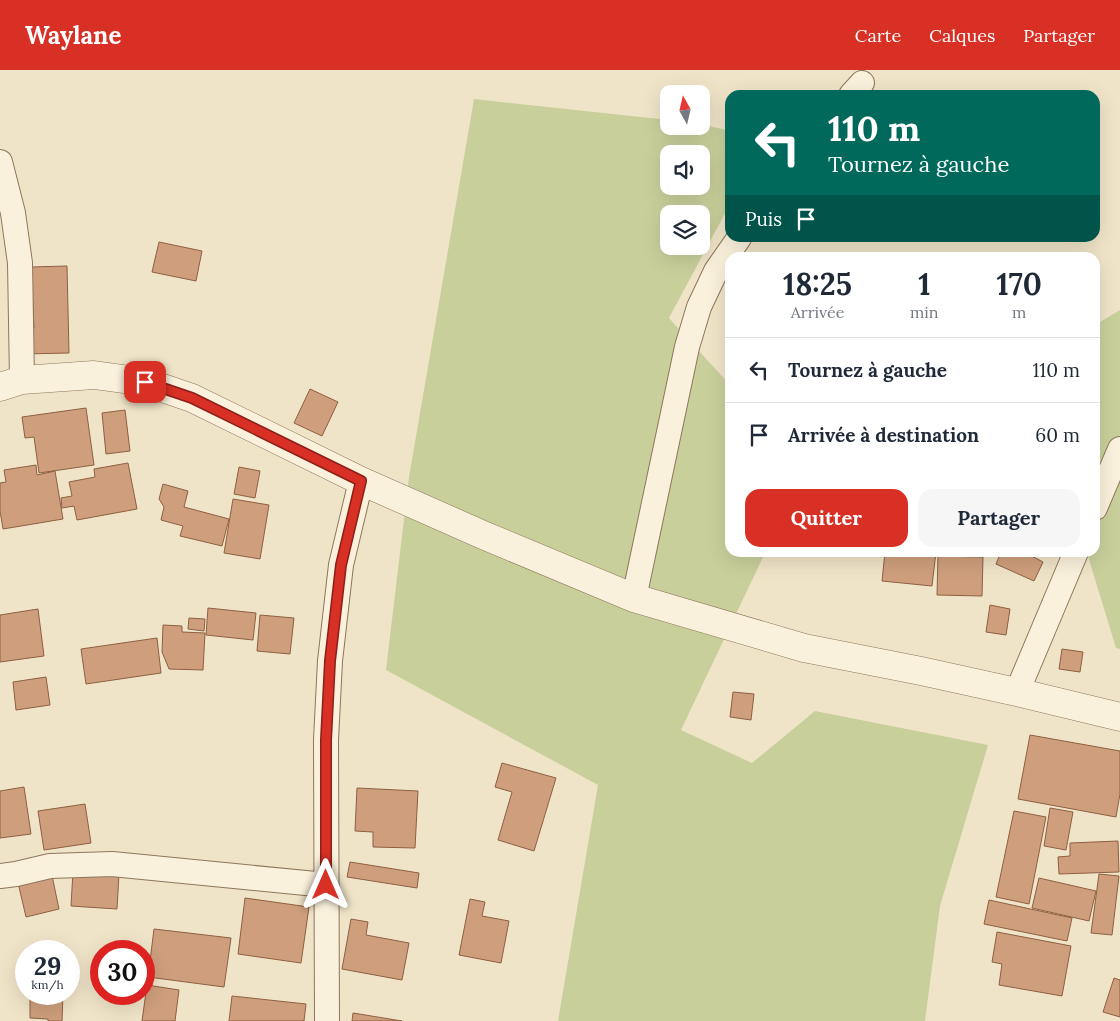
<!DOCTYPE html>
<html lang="fr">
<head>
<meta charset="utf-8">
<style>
  :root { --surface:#fff; --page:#f6f6f7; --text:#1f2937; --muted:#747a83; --line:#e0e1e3; --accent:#d93025 }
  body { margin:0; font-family:Lora,serif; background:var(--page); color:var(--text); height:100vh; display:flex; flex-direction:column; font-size:19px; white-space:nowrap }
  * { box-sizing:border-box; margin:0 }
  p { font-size:16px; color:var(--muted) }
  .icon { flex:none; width:28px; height:28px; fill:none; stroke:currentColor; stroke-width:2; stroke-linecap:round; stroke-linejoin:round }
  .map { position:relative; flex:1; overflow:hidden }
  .sheet { position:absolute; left:725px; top:182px; width:375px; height:305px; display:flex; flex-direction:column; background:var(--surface); border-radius:15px; box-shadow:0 5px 20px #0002 }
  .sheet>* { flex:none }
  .guide { position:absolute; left:725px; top:20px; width:375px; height:152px; border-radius:15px; box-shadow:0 5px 20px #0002; background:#00695c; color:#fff; overflow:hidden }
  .needle { width:32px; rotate:352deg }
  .fabs { position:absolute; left:660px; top:15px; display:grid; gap:10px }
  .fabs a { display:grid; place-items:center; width:50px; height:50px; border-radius:10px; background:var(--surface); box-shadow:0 5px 20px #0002; font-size:25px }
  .speed { position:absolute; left:15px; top:870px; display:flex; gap:10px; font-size:25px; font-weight:700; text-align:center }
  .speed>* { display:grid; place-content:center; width:65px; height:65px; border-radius:50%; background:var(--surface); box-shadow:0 5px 20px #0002; line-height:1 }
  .speed small { font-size:12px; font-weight:400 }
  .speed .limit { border:8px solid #d22; background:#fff; color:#111 }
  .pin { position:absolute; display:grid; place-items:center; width:42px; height:42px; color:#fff; margin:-21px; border-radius:10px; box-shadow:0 2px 8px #0006 }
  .me { position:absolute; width:55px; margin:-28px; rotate:0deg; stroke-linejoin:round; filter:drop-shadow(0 0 4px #0008) }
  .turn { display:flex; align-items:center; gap:18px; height:105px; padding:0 20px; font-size:22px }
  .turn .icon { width:65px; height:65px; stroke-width:2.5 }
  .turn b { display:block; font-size:35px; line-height:42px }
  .then { display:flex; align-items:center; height:48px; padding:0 20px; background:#0003; gap:10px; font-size:19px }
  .eta { display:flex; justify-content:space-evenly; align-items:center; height:85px; text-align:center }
  .eta b { font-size:30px; font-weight:800; line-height:35px }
  .primary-button { display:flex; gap:10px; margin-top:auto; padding:10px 20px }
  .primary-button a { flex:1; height:58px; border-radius:15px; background:var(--accent); color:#fff; font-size:20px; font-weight:800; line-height:58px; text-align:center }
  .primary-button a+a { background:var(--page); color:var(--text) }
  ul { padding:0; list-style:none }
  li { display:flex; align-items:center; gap:15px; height:65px; padding:0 20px; border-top:1px solid var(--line) }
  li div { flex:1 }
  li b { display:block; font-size:19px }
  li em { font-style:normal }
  header { display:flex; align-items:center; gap:30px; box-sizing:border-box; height:70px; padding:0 25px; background:var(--accent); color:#fff }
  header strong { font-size:24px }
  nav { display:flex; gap:28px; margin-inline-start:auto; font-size:18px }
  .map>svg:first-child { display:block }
  .green { fill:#c9cf9b; fill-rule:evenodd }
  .building { fill:#cf9f7d; stroke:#8d5f41 }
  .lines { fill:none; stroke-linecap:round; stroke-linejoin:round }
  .minor-casing { stroke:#8d765c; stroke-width:26 }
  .tertiary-casing { stroke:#8d765c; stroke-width:29 }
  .minor { stroke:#faf1dc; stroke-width:24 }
  .tertiary { stroke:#faf1dc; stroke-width:28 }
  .route-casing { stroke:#8d1f18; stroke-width:12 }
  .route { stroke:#d93025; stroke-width:9 }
</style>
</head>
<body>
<header>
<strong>Waylane</strong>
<nav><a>Carte</a><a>Calques</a><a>Partager</a></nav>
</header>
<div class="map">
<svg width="1120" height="951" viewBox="0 0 1120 951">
  <rect width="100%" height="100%" fill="#f0e4c8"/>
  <path class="green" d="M474 29 669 50V56H701V54L730 61V134L669 248 730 315V482L765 483 681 660 752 693 815 641 988 675 940 836 925 951H558L598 715 386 600 409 407ZM669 84H701V116H669ZM669 144H701V176H669Z
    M1120 240V579L1116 578 1087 483 1095 482V255Z"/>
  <path class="building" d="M159 172 202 181 196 211 152 202Z
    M67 196 69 283 24 284V259L34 258 31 197Z
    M310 319 338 332 322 366 294 353Z
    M86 338 94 395 39 403 34 367 25 368 22 347Z
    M125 340 130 381 106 384 102 343Z
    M128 393 137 439 77 450 74 436 62 438 61 428 72 426 69 412 95 407 94 399Z
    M36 395 37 405 55 401 63 449 3 459 0 441V413L6 412 4 400Z
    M239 397 260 401 255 428 234 424Z
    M163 414 188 421 184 437 229 449 222 476 180 466 183 456 161 450 164 437 159 429Z
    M233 429 269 435 260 489 224 483Z
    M885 482H936L932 516 882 511Z
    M1001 482H1024L1043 492 1034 511 996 494Z
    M938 486 983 487 982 526 937 525Z
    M990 535 1010 539 1006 565 986 562Z
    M208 538 256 543 253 570 206 565Z
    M38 539 44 586 0 592V545Z
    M260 545 294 548 290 584 257 581Z
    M189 548 205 549 204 561 188 559Z
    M163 555 182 556V562L205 563 203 600 169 599 162 582Z
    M157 568 161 603 86 614 81 579Z
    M1062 579 1083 582 1080 602 1059 599Z
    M46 607 50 635 16 640 13 612Z
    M733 622 754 624 751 650 730 647Z
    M1030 665 1120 681V724L1116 747 1018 729Z
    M502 693 556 708 534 781 498 770 512 722 495 717Z
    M24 717 31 764 0 768V721Z
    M357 718 418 721 415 778 373 777V762L355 761Z
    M85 734 91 773 44 780 38 741Z
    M1050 738 1073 742 1066 780 1044 776Z
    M1014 741 1046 747 1029 834 996 827Z
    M1118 771 1119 802 1059 804 1058 787 1070 786V773Z
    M350 792 419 803 417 818 347 807Z
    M50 796 59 839 26 847 16 804Z
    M73 801 119 804 117 839 71 836Z
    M1099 804 1119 806 1112 865 1091 863Z
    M1039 808 1096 821 1089 851 1032 838Z
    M245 828 309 837 301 893 238 884Z
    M470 829 485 832 482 846 509 851 501 893 459 885Z
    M989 830 1072 848 1067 871 984 854Z
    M351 849 368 852 366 865 409 873 402 910 342 899Z
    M154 859 231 868 224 917 148 907Z
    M997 862 1071 876 1062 926 999 915 1002 894 992 892Z
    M1114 908 1120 910V947L1103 942Z
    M147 915 179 920 175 951H142Z
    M30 924H63L62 951H48V949L30 948Z
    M232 926 306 934 304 951H229Z
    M353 943 402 951H352Z"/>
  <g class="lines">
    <g class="minor-casing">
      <path id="minor" d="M851 25 862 13
        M0 92 13 143 20 193 22 310
        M1095 438 1120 379
        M634 528 687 277 699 237 716 201 739 168
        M1017 622 1076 482
        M0 806 16 804 50 796 112 794 326 815
        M327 951 326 670 330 591 341 495 361 411"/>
    </g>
    <g class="tertiary-casing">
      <path id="tertiary" d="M0 317 22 310 94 305 145 312 192 328 361 411 483 465 634 528 804 578 921 601 1017 622 1120 647"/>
    </g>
    <use href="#minor" class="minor"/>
    <use href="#tertiary" class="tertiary"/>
  </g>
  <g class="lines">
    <g class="route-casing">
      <path id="route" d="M145 312 192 328 361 411 341 495 330 591 326 670V815"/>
    </g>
    <use href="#route" class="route"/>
  </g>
</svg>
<div class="fabs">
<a><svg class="needle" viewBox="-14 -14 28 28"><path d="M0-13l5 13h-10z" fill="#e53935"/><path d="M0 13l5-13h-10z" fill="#747a83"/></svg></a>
<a><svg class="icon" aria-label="sound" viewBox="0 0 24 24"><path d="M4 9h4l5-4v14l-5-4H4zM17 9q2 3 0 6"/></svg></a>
<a><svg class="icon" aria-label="layers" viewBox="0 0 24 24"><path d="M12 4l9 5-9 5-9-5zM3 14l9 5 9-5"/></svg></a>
</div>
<div class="speed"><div>29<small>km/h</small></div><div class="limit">30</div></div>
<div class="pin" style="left:145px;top:312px;background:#d93025"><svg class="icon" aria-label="arrive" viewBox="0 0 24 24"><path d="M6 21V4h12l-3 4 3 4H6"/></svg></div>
<svg class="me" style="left:326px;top:815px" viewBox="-20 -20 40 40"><path d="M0-17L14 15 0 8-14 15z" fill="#d93025" stroke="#fff" stroke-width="4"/></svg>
<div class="guide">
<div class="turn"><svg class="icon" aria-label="left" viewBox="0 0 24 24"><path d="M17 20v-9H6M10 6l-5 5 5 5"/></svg><div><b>110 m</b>Tournez à gauche</div></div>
<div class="then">Puis<svg class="icon" aria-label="arrive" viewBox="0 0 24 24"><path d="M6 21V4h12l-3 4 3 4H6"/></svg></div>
</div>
<section class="sheet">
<div class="eta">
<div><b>18:25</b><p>Arrivée</p></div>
<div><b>1</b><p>min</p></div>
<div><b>170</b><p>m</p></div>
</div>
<ul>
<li><svg class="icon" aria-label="left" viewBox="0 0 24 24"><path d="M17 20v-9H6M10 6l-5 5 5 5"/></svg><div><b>Tournez à gauche</b></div><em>110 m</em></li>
<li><svg class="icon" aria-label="arrive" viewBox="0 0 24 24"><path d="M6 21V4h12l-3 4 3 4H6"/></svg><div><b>Arrivée à destination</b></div><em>60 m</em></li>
</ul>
<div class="primary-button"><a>Quitter</a><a>Partager</a></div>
</section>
</div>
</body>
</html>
